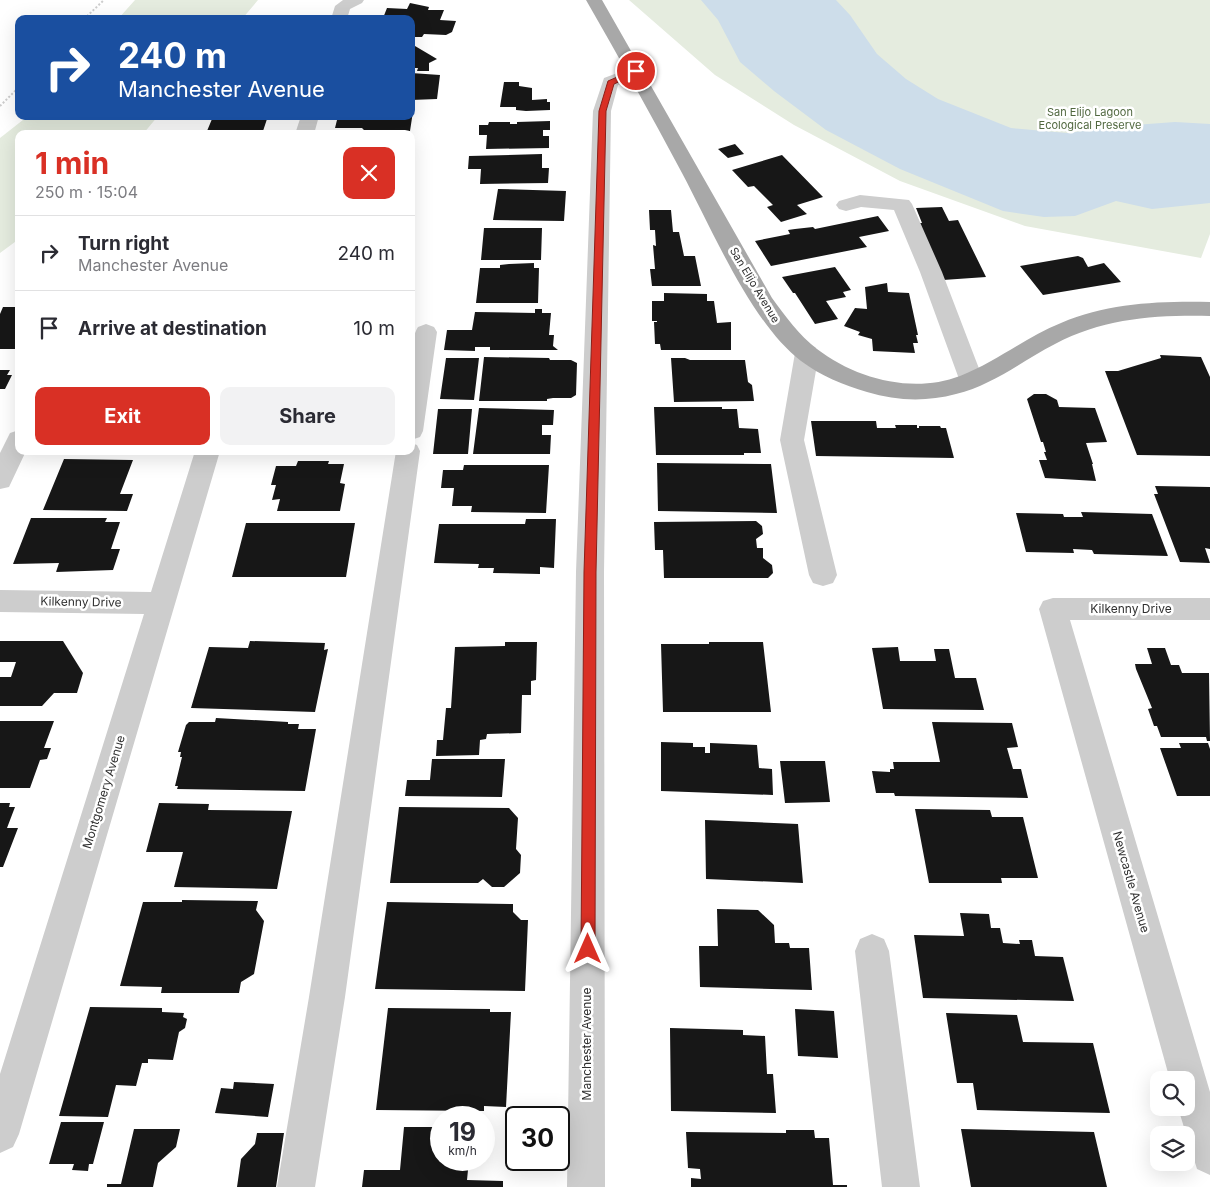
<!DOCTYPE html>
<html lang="en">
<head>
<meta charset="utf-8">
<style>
  :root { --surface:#fff; --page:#f2f2f3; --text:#2b2b33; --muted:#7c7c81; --line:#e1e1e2; --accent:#d93025 }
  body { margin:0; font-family:Inter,sans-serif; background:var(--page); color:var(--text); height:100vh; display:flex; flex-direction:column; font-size:19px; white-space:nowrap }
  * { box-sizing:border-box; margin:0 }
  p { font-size:16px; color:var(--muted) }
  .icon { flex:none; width:28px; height:28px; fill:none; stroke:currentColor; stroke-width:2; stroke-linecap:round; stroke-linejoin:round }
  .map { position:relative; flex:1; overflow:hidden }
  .side { position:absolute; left:15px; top:130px; width:400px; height:325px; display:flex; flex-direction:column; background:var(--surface); border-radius:10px; box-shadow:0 5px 20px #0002 }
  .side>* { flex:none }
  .top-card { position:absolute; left:15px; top:15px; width:400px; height:105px; border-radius:10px; box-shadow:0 5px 20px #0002; background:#1a4fa0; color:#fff; overflow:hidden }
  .buttons { position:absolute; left:1150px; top:1071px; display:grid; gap:10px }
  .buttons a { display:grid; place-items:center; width:45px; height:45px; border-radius:10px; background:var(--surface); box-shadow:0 5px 20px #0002; font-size:25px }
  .speed { position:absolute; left:430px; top:1106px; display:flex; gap:10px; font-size:25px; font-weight:700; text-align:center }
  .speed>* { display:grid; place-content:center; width:65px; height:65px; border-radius:50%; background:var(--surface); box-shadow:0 5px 20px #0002; line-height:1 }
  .speed small { font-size:12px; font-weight:400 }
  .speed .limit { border:2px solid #111; border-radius:8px; background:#fff; color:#111 }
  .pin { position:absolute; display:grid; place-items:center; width:42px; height:42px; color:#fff; margin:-21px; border:2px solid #fff; border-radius:50%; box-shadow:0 1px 5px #0007 }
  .me { position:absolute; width:55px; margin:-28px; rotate:0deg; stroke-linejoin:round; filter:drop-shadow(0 0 4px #0008) }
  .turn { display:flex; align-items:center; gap:18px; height:105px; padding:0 20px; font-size:22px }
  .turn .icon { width:65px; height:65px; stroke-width:2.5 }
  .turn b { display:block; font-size:35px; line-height:42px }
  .round { display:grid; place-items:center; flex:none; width:52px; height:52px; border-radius:10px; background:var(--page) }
  .head { display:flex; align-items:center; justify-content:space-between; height:85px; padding:0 20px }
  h1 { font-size:30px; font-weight:700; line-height:38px; color:var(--accent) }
  .cta { display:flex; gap:10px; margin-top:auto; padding:10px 20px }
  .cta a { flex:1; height:58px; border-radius:10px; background:var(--accent); color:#fff; font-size:20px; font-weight:700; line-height:58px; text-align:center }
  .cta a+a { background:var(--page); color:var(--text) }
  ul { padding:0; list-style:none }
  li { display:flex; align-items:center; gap:15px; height:75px; padding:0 20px; border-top:1px solid var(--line) }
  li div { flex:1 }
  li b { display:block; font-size:19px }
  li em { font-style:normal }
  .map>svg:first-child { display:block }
  .green { fill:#e5ecdf }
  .water { fill:#cdddea }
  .building { fill:#171717 }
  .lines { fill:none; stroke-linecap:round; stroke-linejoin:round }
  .path { stroke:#cdcdcd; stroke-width:2; stroke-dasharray:2 2; stroke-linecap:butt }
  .minor { fill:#cdcdcd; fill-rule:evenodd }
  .major { fill:#a8a8a8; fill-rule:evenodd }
  .route { fill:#d93025; stroke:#8d1f18 }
  .labels { text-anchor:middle; stroke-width:5; stroke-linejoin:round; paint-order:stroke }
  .far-park-label { font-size:11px; fill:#516840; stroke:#fff }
  .far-street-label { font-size:11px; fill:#303030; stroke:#fff }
  .street-label { font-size:12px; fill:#303030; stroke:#fff }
</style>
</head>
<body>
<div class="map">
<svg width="1210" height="1187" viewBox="0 0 1210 1187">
  <rect width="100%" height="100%" fill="#fff"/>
  <path class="green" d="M135 0H258L242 19H118Z
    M629 0H1210V234L1201 258 1025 226 900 181 794 125 715 75Z
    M28 116H158L143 134H19V239L0 253V138Z"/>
  <path class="water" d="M701 0H836L850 15 877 54 906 79 938 99 1011 128 1067 133 1121 126 1175 122 1210 124V203L1152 209 1116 201 1075 216 1044 217 1003 211 900 169 826 130 774 91 740 62 718 20Z"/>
  <path class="building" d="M410 3 429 7 428 10H444L440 20 456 21 452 32 446 35 424 34 422 37H411L413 30H411V19L383 18 387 8 407 9Z
    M415 46 437 59 429 63V71H417L418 68H411V47Z
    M411 73 440 75 437 99 411 100Z
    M504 82H519V86L532 88V100L547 99V102H550V110L526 111 516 110V107H500Z
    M411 105H414L410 131H365L362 128H335L338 116H411Z
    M212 119H267L262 134H191L192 131H207Z
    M550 121V130H543V136H549V148L486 149 487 135H479V125H488L489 122H510V124H517V122Z
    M735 144 744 154 728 158 718 149Z
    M542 154V168H549L548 183 480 184 481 169H468L469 156Z
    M782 155 823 197 797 205 807 214 781 222 767 207 773 205 754 186 748 187 732 170Z
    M498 189 566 191 564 221 493 220Z
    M942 207 949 221 958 220 986 277 943 280 917 223H922L916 208Z
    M649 210H671L673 232H679L684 256H695L701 286H652L650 269H655L653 245 656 246 655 230H650Z
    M878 216 889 231 859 237 867 247 771 266 755 241 790 234 788 230 795 229 813 227 815 229Z
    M484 228H542L541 260H481Z
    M1078 256 1083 258 1088 267 1104 263 1121 282 1043 295 1020 266Z
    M534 263V268H539L538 303H476L480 268H500V265L509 264Z
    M835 267 851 290 843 292 846 297 826 301 838 319 815 324 795 293H793L782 277Z
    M887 283 888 292 909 293 918 335H916L918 343H913L915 353 873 351 872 339 858 335 860 332 844 326 855 308 867 309 865 287Z
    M664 293 707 294V301H714L717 323 731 322V350H661L660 344H655L654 322H657V321H652V301H664Z
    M3 307H19V349H0V314Z
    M535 309H542V313H551L549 335H554L553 346 558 350H490V347H475V351L444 350 447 330H472L475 312 535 313Z
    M1160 355 1201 357 1210 377V456L1137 455 1105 371H1118L1161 358Z
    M484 357 549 358 550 360H571L577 363 576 395 571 398H553L547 399V401H479Z
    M446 358H479L474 400 440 399Z
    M671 358H685L690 360H745L748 382 752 385 754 401 674 402Z
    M0 370H10L7 375H12L5 389H0Z
    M1034 394H1046L1057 400 1059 407 1095 408 1107 442 1086 443 1093 464H1092L1096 481 1045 478 1039 460H1047L1044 452H1046L1043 442H1041L1027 399Z
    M654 407H722V409H737L739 428 758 429 761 453H744V455H656Z
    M479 408 554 410 553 425H542V435H551L550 454H473Z
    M438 409H472L468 454H433Z
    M811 421H876L877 428H896L895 425H917V428H919V426H940L941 428H946L954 458 816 456Z
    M49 451H137V453H48Z
    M64 459 133 460 120 494H133L127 511 43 510Z
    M298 461H329L328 464H344L340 483 345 484 340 511H277L280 499 272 500 276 485H271L276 466H296Z
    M657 463 771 464 777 513 658 511Z
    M464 465H549L546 513 471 512 472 506H452L454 488H441L443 470H463Z
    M1155 486 1210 487V549L1205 548 1210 563 1180 562 1154 494H1158Z
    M1081 512 1152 514 1168 556 1094 554 1092 550 1073 549 1074 553 1026 552 1016 513 1063 514 1064 517H1083Z
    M31 518H107L105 522H120L111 549H120L113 570 56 572 59 563 13 564Z
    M526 519H556L554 568 540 567V574L493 573 494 568H478L479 564 434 563 439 524H525Z
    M756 521 762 526 763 534 756 539 757 548H763V558L772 565 773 573 768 578H664L663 550H655L654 522Z
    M246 523H355L346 577H232Z
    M0 641H63L83 673 77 693H54L42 706H0V677H11L16 662H0Z
    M250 641 325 643 324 650 328 649 315 712 191 708 209 647 248 648Z
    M505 642H537L536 680 531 681V695H522L521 733 487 734 486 739 480 740 479 755 436 756 437 740H443L446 708H451L455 647 505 646Z
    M709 642H763L771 712H663L661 644H709Z
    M898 647 900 661H936L934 649H949L955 678H976L984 710 883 709 872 648Z
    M1147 648H1165L1171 665H1179L1182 673H1209L1210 741H1207L1206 737H1161L1157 726H1154L1148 709 1152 708 1136 669 1135 664H1152Z
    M216 718 288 722V724H299L298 729H316L305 791 177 789 178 786H175L182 757H180L181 752H178L186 725 189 722H215Z
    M0 721H54L44 748H51L47 759 40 760 30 788H0Z
    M932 722 1012 723 1018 747 1007 748 1013 769H1021L1028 798 895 796 894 793H876L872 771 890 772V769H894L893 762H940Z
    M661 742 693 743V747H705V753H710V743L757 745 759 768 772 769 773 795 661 791Z
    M1179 743H1208L1210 749V796H1177L1160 748H1181Z
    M432 759H505L502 797 405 796 407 780H430Z
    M780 761H825L830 802 785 803Z
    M0 803H10L9 807H15L7 828H18L3 867H0Z
    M159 803 209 804 208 810 292 811 277 889 174 887 183 852H146Z
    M399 807 509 808 518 818 516 849 521 855 520 873 504 887H492L483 879 478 883H390Z
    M915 809 990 810 992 817H1023L1038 878H1001L1002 883H929Z
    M705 820 798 824 803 883 706 879Z
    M182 900 258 901 256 910 264 921 254 974 241 982 239 993H161L162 987 120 986 143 902H182Z
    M387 902 513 904V912L521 920H528L525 991 375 989Z
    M717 909 758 910 774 925 775 943H789L790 948H809L812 990 700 987 699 946H718Z
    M960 913 989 914 991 928H1000L1003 943 1020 944 1019 940H1032L1035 956 1063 957 1074 1001 923 998 914 935 964 936Z
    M90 1007 162 1008V1012L184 1013 183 1017 187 1019 185 1028 179 1032 173 1060 148 1059V1063H142L136 1086 116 1085 108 1117 59 1116Z
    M388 1008 490 1009V1012H511L506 1107 484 1106V1111L376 1110Z
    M795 1009 834 1011 838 1058 798 1056Z
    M946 1013 1017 1015 1023 1042 1093 1043 1110 1113 977 1110 973 1083H957Z
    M670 1028 743 1030V1035L765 1036 767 1074H773L776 1113 671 1111Z
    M234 1082 274 1084 268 1117 215 1113 221 1088 233 1089Z
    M61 1122H104L93 1164H89L88 1171 72 1170 74 1164H49Z
    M404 1127H441V1160H469L467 1180 503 1181V1187H362L364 1170H400Z
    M134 1129H180L176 1147 158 1163 153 1187H107V1184H121Z
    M961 1129 1094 1132 1107 1187H971Z
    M786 1130H814L815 1138H829L833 1185H847V1187H691V1178L701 1179 700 1169 688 1168 686 1132 786 1133Z
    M257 1133H284L276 1187H237L241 1159 255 1144Z"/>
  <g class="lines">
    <path class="path" d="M84 19 104 0
      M0 106 19 87"/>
    <path class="minor" d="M343 0H364L362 3 350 9 347 19H331L335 6Z
      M636 66 642 67 645 71 642 75 618 85 611 111 604 572 605 1187H567L576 572 593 111 604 78Z
      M301 116H319L314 134H295Z
      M860 195 909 200 912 204 942 272 983 379 979 385 971 387 963 385 959 379 920 272 894 210 861 207 846 211 839 209 836 205 839 201Z
      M426 324 434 327 437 332 423 431 420 437 411 440C411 414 405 347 418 327Z
      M807 345 815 347 819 353 804 440 837 575 833 583 823 586 813 583 809 575 780 440 795 353 799 347Z
      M19 430V451H26L9 487 0 489V453L10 433Z
      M411 443 417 445 420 451 345 997 315 1187H277L309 997 396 451H411Z
      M195 451H220L19 1134 13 1147 0 1153V1074L144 614 0 612V590L151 592Z
      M1053 598H1210V620H1070L1210 1092V1175L1197 1169 1178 1108H1186V1080H1170L1039 609 1043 601Z
      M872 934 884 939 889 951 920 1187H882L855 951 860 939Z"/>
    <path class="major" d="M586 0H602L772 298C785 316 799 335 817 349 856 379 913 394 960 376 996 362 1026 337 1061 323 1108 303 1159 301 1210 302V316C1156 315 1104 318 1055 344 1022 361 993 385 956 394 926 402 897 401 867 392 843 385 821 376 801 361 751 323 712 229 682 173 651 115 619 57 586 0Z"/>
  </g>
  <path class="route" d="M636 69 640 71 639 73 614 84 606 111 596 572 595 949 593 954 588 956 583 954 581 949 584 572 599 111 608 81Z"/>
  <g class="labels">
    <g class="far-park-label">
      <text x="1090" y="116">San Elijo Lagoon<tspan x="1090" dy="13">Ecological Preserve</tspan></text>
    </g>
    <g class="far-street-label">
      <text transform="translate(755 285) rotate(59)" y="4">San Elijo Avenue</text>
    </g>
    <g class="street-label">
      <text transform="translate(81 602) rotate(1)" y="4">Kilkenny Drive</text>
      <text x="1131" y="613">Kilkenny Drive</text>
      <text transform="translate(104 792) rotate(-73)" y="4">Montgomery Avenue</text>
      <text transform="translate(1131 882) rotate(74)" y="4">Newcastle Avenue</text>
      <text transform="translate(587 1044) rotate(-90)" y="4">Manchester Avenue</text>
    </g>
  </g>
</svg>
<div class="buttons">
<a><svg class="icon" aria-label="search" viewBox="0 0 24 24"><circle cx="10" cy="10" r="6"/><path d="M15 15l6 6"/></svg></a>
<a><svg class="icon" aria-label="layers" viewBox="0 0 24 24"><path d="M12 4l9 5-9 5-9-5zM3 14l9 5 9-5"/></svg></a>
</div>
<div class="speed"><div>19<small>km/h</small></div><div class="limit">30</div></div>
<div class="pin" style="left:636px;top:71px;background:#d93025"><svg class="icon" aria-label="arrive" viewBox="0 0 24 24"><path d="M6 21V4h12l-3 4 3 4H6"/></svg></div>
<svg class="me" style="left:588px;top:949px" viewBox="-20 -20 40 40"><path d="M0-17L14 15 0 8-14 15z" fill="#d93025" stroke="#fff" stroke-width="4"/></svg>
<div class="top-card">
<div class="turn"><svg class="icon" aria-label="right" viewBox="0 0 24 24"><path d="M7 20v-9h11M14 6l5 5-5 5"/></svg><div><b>240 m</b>Manchester Avenue</div></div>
</div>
<section class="side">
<div class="head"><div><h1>1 min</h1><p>250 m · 15:04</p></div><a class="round" style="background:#d93025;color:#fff"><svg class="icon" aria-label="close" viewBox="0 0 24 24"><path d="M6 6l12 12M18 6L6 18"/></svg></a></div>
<ul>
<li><svg class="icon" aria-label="right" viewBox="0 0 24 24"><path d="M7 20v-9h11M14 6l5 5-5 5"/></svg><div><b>Turn right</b><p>Manchester Avenue</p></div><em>240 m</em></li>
<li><svg class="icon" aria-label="arrive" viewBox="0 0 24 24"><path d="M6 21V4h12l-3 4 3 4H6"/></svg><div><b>Arrive at destination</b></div><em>10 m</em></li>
</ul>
<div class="cta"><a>Exit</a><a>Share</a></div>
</section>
</div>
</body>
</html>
